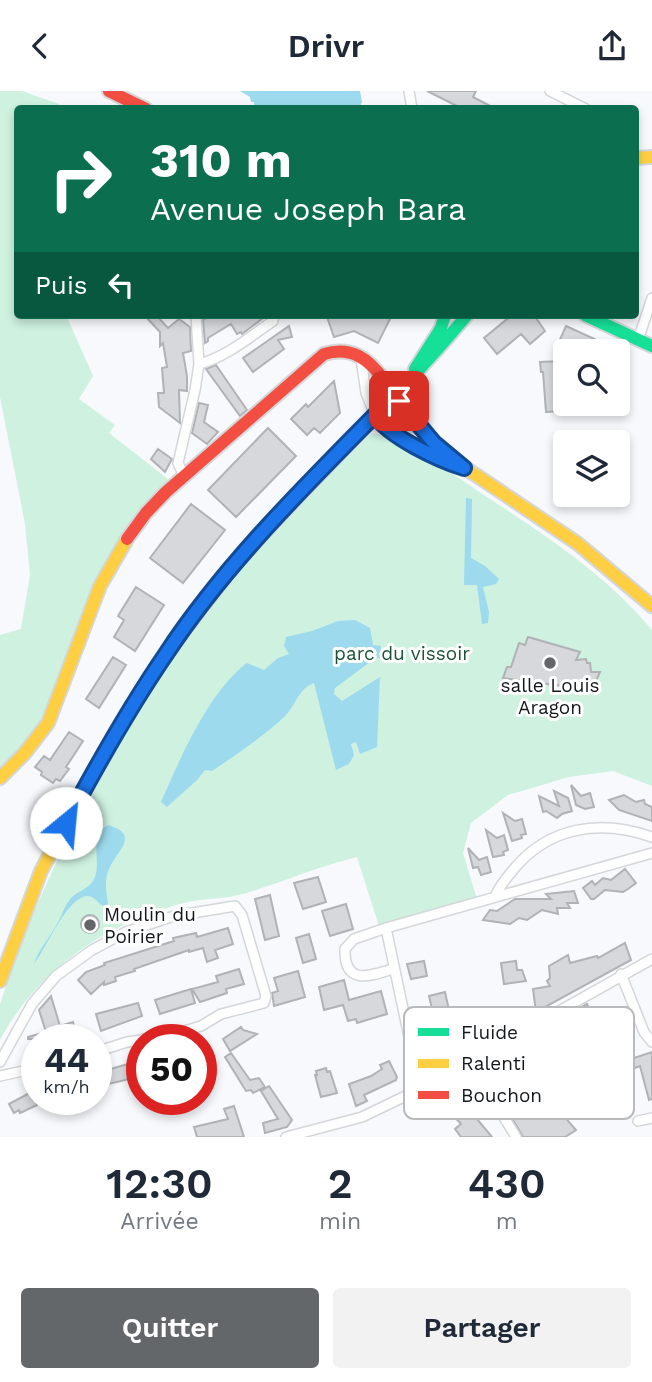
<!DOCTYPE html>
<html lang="fr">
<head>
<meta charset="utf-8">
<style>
  :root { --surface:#fff; --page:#f2f2f3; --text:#1f2937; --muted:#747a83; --accent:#64676a }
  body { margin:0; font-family:"Work Sans",sans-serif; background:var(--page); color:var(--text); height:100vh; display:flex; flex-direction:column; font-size:26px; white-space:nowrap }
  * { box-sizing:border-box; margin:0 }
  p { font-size:23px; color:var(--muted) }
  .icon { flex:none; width:38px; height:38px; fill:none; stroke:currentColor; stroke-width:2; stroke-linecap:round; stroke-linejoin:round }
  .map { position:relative; height:1046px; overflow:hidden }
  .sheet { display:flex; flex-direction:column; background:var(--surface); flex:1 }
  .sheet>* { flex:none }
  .banner { position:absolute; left:14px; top:14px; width:625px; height:214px; border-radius:7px; box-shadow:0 4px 10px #0003; background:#0b6e4f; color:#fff; overflow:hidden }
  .tools { position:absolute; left:553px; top:248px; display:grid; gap:14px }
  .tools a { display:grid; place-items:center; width:77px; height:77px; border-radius:7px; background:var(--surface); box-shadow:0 4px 10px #0003; font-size:35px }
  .speed { position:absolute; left:21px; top:933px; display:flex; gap:14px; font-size:35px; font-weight:700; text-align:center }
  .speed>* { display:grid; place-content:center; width:91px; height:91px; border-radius:50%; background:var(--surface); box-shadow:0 4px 10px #0003; line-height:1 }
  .speed small { font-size:18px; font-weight:400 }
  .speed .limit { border:10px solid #d22; background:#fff; color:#111 }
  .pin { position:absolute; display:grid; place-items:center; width:60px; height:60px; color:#fff; margin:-30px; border-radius:14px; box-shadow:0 4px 10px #0006 }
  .me { position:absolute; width:77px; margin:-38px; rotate:28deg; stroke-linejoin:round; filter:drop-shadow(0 0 5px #0008) }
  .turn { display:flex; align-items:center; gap:24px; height:147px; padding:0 21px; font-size:32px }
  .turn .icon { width:91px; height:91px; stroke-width:2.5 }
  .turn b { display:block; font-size:49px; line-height:60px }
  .then { display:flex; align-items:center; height:66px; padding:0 21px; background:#0003; gap:14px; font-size:26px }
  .eta { display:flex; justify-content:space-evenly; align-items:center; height:119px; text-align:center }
  .eta b { font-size:42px; font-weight:600; line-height:49px }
  .cta { display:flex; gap:14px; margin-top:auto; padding:14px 21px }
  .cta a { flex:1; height:80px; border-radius:7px; background:var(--accent); color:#fff; font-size:28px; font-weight:600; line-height:80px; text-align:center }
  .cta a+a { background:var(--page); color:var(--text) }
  header { display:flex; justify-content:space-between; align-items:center; height:91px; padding:0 21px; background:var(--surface); font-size:32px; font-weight:600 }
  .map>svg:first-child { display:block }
  .green { fill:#cef1e0 }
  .water { fill:#9ddaed }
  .building { fill:#d6d8dc; stroke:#b0b2b5; stroke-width:2 }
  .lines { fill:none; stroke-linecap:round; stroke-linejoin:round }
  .street-casing { stroke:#d4d6d9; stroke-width:12 }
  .fast-casing { stroke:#d4d6d9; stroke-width:16 }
  .slow-casing { stroke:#d4d6d9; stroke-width:16 }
  .jam-casing { stroke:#d4d6d9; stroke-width:16 }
  .street { stroke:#fefeff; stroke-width:9 }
  .fast { stroke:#16e098; stroke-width:12 }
  .slow { stroke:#ffcf43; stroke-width:12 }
  .jam { stroke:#f24e42; stroke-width:12 }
  .route-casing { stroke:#114b97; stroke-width:18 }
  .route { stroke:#1a73e8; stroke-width:12 }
  .poi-dot { fill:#64676a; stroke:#fff; stroke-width:2.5 }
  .labels { text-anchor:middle; stroke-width:6; stroke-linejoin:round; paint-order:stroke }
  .park-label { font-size:19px; fill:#1b5239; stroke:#fff }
  .poi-label { font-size:19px; fill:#15181b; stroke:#fff }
  .key { fill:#fff; stroke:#b9babb; stroke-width:2 }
  .key-label { font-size:19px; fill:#15181b }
</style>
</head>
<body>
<header><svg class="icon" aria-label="back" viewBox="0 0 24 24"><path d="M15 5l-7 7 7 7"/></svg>Drivr<svg class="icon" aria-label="share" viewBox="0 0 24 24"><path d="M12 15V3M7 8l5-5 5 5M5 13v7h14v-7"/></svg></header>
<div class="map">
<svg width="652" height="1046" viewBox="0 0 652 1046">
  <rect width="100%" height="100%" fill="#f7f9fc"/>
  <path class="green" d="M0 0H22L59 13V17L18 18V224H66L93 285 79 308 115 334 109 342 168 388 118 455 42 640 0 683V544L21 538 30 484 25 433 0 306Z
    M371 342C408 349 444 377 475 398 537 439 604 481 652 539V695L613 680 569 686 508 704 471 732 463 762 477 808 379 835 357 766C319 775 283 791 246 802 227 808 207 807 188 811 111 829 37 878 0 949V913L22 847 79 721 120 647 153 595 220 502 323 386 359 349Z"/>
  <path class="water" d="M240 0H360L362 11 359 17H251H254V11H251L250 6Z
    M466 407 472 408 471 467 485 475 499 488 496 493 483 496 489 521 488 532 482 533 477 494H464Z
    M355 529 370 537 373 554 381 555 380 567 374 568 335 597 334 603 342 610 380 586 377 656 360 663 356 651 351 653 354 664 349 673 336 679 314 592C298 598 297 612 286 624 267 643 234 665 212 680L205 679 197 689 167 716 161 711C180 668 209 600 247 572L264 579 278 567 289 563 284 555 286 546 312 540 338 530Z
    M108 734C141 744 117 759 109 778 104 789 106 801 108 812L106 816C98 814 95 805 88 805 67 805 46 858 34 873 38 859 51 845 58 831 63 822 65 814 71 807 78 800 88 798 93 790 104 772 86 747 108 734Z"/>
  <path class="building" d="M427 0H476L473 6 496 18H463Z
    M144 224H156L168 237 179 228 190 236 191 260 183 262 187 285V300L179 299 180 332 159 316 158 302H164L162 277 167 276 163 252 160 255V241Z
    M212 224H267L242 243 241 241 237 243 231 233 208 247V250L205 252 203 229Z
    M333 224H392L378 252 354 240 334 246 327 226Z
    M512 224H534L545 240 530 253 521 243 497 263 484 247Z
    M289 235 292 246 278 249 284 258 253 281 243 267Z
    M566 235 601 251 596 261H574L558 253Z
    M562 270 565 320 546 321 543 281H541L540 271Z
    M216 274 247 319 240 325 206 278Z
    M334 290 340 322 320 342 314 337 307 344 291 328 306 313 308 316Z
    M199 312 208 314 204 331 218 341 207 353 192 342Z
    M268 337 296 365 236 426 208 399Z
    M158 358 172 368 165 381 151 368Z
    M191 413 225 439 183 492 150 467Z
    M136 496 164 514 135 560 114 546 124 529 118 525Z
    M528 546 580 561 576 569 586 568 587 572H590L591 581H600L592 599 569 590 570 596 503 587 507 576H511L519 552 525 554Z
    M113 566 126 574 99 617 86 608Z
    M69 641 83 650 66 676 69 678 60 690 56 688 53 692 41 684 42 681 35 676 44 665 50 669Z
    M571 694 581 705 590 702 594 716 585 718 576 714Z
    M554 700 568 707 572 720 562 723 557 727 546 720 543 721 539 705 559 715Z
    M624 704 636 711 644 709 645 713 652 716V730L619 719 609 709Z
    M503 722 515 730 522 728 526 743 521 744 522 747 512 750Z
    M486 739 497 747 504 744 508 759 503 761 504 764 493 766Z
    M468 757 479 769 487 766 491 781 481 784 478 776 473 777Z
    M625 778 636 792 628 798 623 801 605 799 594 808H591L583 797 592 790 595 794 603 787 611 789Z
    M318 786 326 811 303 818 294 792Z
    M574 800 578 812H567L570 817H557L558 823 542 819 527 829 519 827 510 833 483 829 490 819 497 820 515 808H551L546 803Z
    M270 804 279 845 265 849 255 808Z
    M346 813 353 838 330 845 322 820Z
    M81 833a9 9 0 1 1 18 0a9 9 0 1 1-18 0Z
    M228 837 233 853 215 859 218 867 207 871 203 857 189 861V859L134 878 135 880 115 886 116 890 104 894V891L91 903 78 889 86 881 105 874 104 872 174 850 173 847 196 842 197 846Z
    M309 843 316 868 303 872 296 847Z
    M625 852 631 869 536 921 533 898 550 895 547 890 550 887 549 875 568 864 570 872 597 865 598 867Z
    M424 870 427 885 411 888 407 873Z
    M516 870 517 879H522L526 890 504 893 501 872Z
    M239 878 244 893 226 898 227 902 200 911 192 898 218 891 216 885Z
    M298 880 305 906 274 915 272 902 278 900 274 887Z
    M344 889 349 909 381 900 387 923 357 932 356 928 348 930 343 914 324 919 319 896Z
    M191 898 195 912 160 923 155 909Z
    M445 901 449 919 433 922 429 905Z
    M51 905 60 935 73 931 76 944 63 948H28V946L46 941 39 919Z
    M138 912 142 925 101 940 96 923Z
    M587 913 592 923 587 926 584 933 601 961 578 972 586 988 596 983 601 992 583 1001 578 993 573 996 568 987 543 1001 576 1039 565 1046H523L506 1017 533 1000 530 996 535 992 524 980 501 993 494 981 515 969 520 975 533 965 541 982 560 972 554 961 557 959 547 936Z
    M627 916 633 935 621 939 620 936 613 938 608 921Z
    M241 936 243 939 257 943 230 960 223 948Z
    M652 961V1008L649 1009 640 975 627 980 625 970Z
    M231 962 250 989 259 987 265 996 253 1002 251 999 246 1000 225 966Z
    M142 969V985L96 996V982Z
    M389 970 397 986 396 989 364 1004 367 1010 356 1015 349 993 371 985 382 978 380 974Z
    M326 977 327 981 330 980 337 1002 321 1006 315 984H317L316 980Z
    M269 995 292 1029 287 1036 265 1042 263 1032 278 1028 261 1000Z
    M37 998V1014L20 1022 19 1019 14 1022 9 1013Z
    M457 1004 492 1046H461L455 1038 461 1033 451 1022 463 1024 453 1006Z
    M234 1015 244 1046H197L194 1036 228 1028 224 1018Z"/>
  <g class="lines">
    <g class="street-casing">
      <path id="street" d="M409 0 412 18
        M550 0 586 18
        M638 249 652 207
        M361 268 366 302 375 324
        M199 273C225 267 251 245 273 230L274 224
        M184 385 178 372 195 299 199 273 196 224
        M495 806C499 795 506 788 513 779 549 735 601 728 652 746
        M386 837 420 998
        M393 878C370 885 344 895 345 858L354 848 386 837 652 762
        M621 883 644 941 652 951
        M96 961 127 951 142 949
        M469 969 516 1046
        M0 971 32 913 56 885 92 859 126 841 174 825 235 815 242 824 266 905 264 912 221 923 201 935 174 943 143 948
        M0 985 37 977
        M638 1030 652 1027
        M286 1046 362 1026 420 998 652 868"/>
    </g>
    <g class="fast-casing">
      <path id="fast" d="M585 224 652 255
        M415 278 441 237 445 224
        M375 324 399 346 450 372
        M231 478C307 391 393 313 467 224"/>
    </g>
    <g class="slow-casing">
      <path id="slow" d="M635 67 652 66
        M384 289 418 335 449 366 577 452 652 515
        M0 687 24 663 48 632 100 495 127 448
        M0 890 41 780 105 660 167 561 231 478"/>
    </g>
    <g class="jam-casing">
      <path id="jam" d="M109 0 146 18
        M127 448 146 422 166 401 324 263C351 255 368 267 384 289"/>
    </g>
    <use href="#street" class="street"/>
    <use href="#fast" class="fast"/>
    <use href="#slow" class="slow"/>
    <use href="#jam" class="jam"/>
  </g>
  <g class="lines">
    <g class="route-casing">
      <path id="route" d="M66 732C97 674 129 617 166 563 224 475 301 399 375 324 389 346 439 369 464 377L434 352 399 310"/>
    </g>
    <use href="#route" class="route"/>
  </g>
  <g class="poi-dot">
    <circle cx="550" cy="572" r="7"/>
    <circle cx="90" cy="834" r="7"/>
  </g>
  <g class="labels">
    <g class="park-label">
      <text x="402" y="569">parc du vissoir</text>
    </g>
    <g class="poi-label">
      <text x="550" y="601">salle Louis<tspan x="550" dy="22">Aragon</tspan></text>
      <text x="104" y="830" text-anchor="start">Moulin du<tspan x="104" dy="22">Poirier</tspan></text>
    </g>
  </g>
  <rect x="404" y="916" width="230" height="112" rx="10" class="key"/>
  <rect x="418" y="937" width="31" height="8" fill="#16e098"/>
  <rect x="418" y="968" width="31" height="9" fill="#ffcf43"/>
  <rect x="418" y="1000" width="31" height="8" fill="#f24e42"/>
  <g class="key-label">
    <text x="461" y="948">Fluide</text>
    <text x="461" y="979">Ralenti</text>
    <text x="461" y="1011">Bouchon</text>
  </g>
</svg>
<div class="tools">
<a><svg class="icon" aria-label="search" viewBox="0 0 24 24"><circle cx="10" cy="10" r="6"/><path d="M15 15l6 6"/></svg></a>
<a><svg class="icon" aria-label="layers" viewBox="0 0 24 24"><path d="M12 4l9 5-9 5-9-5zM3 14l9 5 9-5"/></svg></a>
</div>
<div class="speed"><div>44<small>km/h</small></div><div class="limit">50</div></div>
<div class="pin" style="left:399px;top:310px;background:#d93025"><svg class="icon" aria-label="arrive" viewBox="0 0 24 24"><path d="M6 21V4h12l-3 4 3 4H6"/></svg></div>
<svg class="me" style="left:66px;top:732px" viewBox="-20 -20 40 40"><circle r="19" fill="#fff"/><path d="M0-13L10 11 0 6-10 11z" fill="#1a73e8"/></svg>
<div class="banner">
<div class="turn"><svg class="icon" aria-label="right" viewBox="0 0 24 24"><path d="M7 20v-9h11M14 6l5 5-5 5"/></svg><div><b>310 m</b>Avenue Joseph Bara</div></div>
<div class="then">Puis<svg class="icon" aria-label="left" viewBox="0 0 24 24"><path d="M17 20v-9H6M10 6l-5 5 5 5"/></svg></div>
</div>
</div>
<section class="sheet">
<div class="eta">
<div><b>12:30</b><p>Arrivée</p></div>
<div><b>2</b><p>min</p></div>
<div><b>430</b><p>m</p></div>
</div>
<div class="cta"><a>Quitter</a><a>Partager</a></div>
</section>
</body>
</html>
